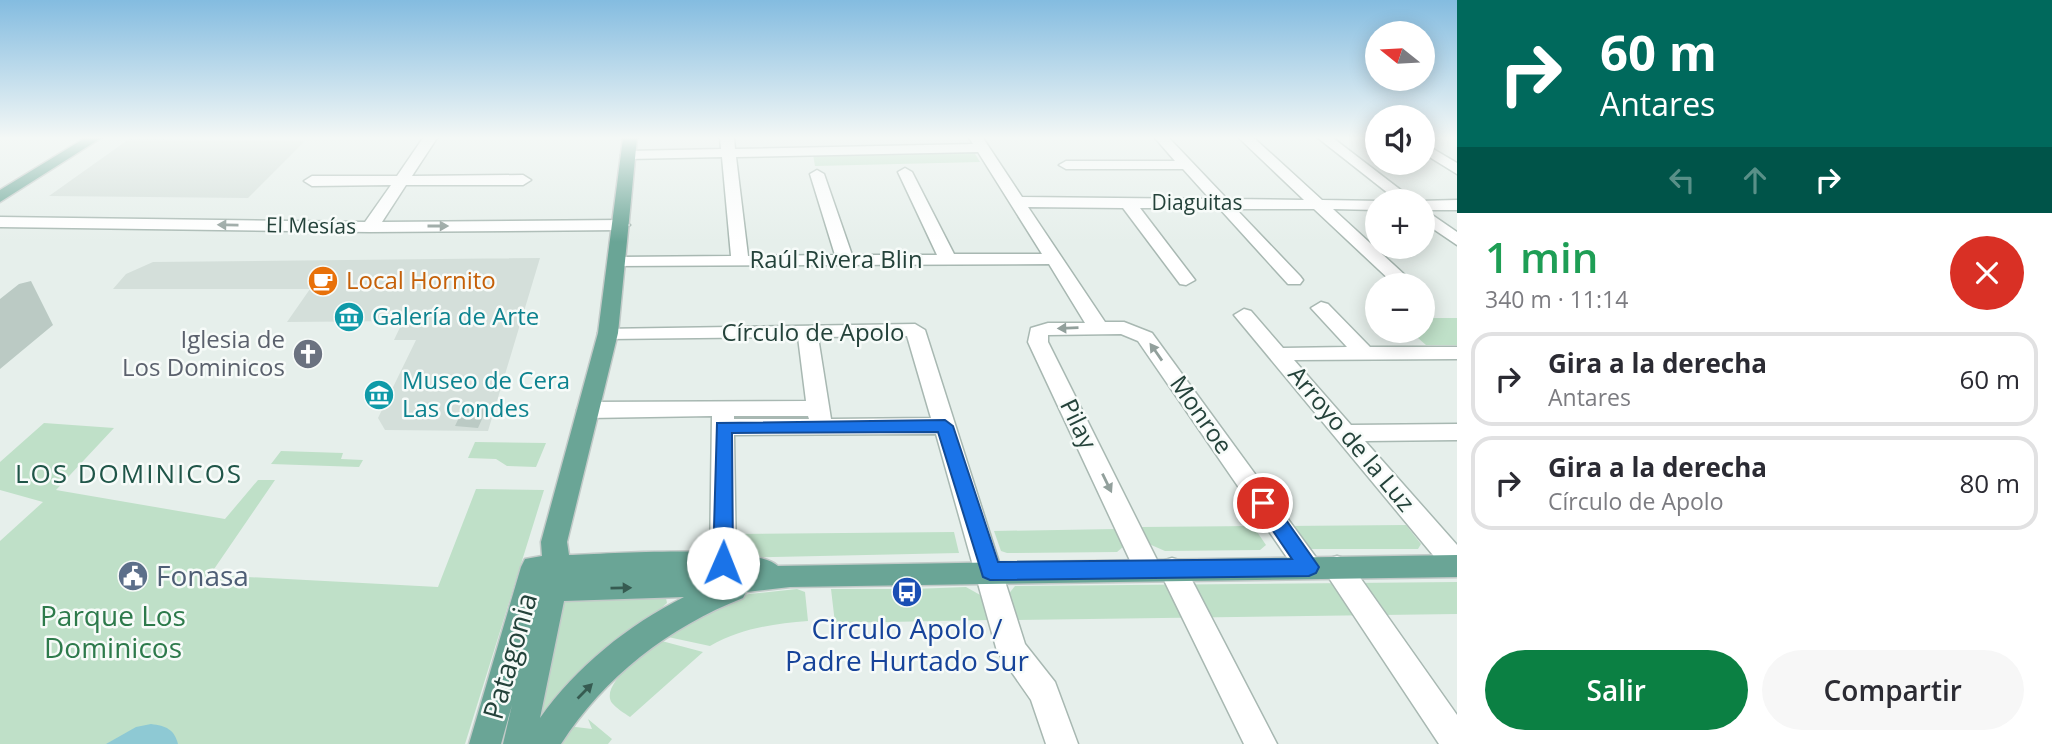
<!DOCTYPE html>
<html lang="es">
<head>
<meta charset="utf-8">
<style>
  :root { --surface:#fff; --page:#f7f7f7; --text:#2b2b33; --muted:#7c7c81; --line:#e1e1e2; --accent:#0b8043 }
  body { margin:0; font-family:"Open Sans",sans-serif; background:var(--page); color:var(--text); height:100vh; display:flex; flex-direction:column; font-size:26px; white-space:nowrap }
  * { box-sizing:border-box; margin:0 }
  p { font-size:23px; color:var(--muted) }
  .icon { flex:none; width:38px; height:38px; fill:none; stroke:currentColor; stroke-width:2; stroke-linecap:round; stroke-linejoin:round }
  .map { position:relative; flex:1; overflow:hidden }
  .details { display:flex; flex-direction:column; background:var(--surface); width:595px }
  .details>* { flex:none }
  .top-card { background:#00695c; color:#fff; overflow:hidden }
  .needle { width:46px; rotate:288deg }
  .controls { position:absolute; left:1365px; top:21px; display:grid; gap:14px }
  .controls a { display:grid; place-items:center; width:70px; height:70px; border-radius:50%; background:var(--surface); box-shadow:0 4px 18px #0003; font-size:35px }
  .pin { position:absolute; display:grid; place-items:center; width:60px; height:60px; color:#fff; margin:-30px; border:4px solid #fff; border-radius:50%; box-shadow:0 2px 7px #0007 }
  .me { position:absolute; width:77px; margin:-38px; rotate:1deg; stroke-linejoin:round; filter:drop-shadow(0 0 5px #0008) }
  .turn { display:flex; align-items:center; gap:24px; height:147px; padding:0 28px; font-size:32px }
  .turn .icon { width:91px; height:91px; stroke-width:2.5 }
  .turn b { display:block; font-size:49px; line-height:60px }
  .lanes { display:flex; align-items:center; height:66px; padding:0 28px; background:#0003; justify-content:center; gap:35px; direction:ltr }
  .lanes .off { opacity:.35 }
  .round { display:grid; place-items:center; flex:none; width:74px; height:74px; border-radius:37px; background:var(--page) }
  .head { display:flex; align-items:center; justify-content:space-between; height:119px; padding:0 28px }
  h1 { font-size:42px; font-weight:600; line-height:52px; color:#1e9e55 }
  .primary-button { display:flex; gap:14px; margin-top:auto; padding:14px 28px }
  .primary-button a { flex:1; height:80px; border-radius:42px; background:var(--accent); color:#fff; font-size:28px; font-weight:600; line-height:80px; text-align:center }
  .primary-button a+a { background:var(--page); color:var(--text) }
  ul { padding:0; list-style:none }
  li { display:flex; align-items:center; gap:21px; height:94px; margin:0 14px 10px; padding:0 14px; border:4px solid var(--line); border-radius:21px }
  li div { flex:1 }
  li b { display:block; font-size:26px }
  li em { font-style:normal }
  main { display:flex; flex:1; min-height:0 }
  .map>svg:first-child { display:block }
  .built { fill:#d4dfda }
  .green { fill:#bfe0c8 }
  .water { fill:#8ec9d4 }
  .building { fill:#bbcac4 }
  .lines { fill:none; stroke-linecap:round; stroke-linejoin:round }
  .minor-casing { stroke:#a8b8b2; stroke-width:3 }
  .major-casing { stroke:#c2cac8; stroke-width:3 }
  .minor { fill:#fff; fill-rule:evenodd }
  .major { fill:#6aa596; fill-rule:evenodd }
  .oneway { fill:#92a09c }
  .oneway2 { fill:#365b51 }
  .route { fill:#1a73e8; stroke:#114b97; stroke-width:2 }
  .labels { text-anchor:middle; stroke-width:5; stroke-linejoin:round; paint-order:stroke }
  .far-street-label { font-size:21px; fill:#24423a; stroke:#f7fbf9 }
  .street-label { font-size:24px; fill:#24423a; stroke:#f7fbf9 }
  .food-label { font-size:24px; fill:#c56008; stroke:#f7fbf9; text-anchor:start }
  .culture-label { font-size:24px; fill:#0d838f; stroke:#f7fbf9; text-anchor:start }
  .worship-label { font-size:24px; fill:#5b616d; stroke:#f7fbf9; text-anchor:end }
  .neighbourhood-label { font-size:26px; letter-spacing:2px; fill:#1f5548; stroke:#f7fbf9 }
  .near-service-label { font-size:28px; fill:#4e5e75; stroke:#f7fbf9; text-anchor:start }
  .near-park-label { font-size:28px; fill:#2d7a4b; stroke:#f7fbf9 }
  .near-transit-label { font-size:28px; fill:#164399; stroke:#f7fbf9 }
  .near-street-label { font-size:28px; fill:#24423a; stroke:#f7fbf9 }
</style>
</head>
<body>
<main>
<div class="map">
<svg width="1457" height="744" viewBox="0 0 1457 744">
  <rect width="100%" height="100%" fill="#e6efeb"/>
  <path class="built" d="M129 139 306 140 248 198 49 196Z
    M540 258 488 431 385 430 378 418 416 340H394L403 321 287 322 310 289H113L126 274 153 262Z"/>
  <path class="green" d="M966 151 974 152 980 162 815 166 813 154Z
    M1423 318H1457V345H1426L1410 331H1423Z
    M44 423 114 428 56 490 225 519 258 480H275L210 575 438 587 476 489 544 490 465 744H0V541L43 502 0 490V462Z
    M475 442 546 443 536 467 507 466 496 459 468 458Z
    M281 451 343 453 341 459 363 460 359 467 271 464Z
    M1406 525 1421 544 1418 549H1303L1285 526Z
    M1253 526 1266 545 1260 550 1165 551 1149 544 1142 527Z
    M1115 529 1124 546 1117 552 1007 553 1001 551 994 531Z
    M954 532 959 553 728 558 729 534Z
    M1457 582V614L1015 620 1007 596 1015 586Z
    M966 587 982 596 989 620 835 623 831 589H897L899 599 914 598 913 589Z
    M797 589 805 592 808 621C773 624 742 628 710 646L668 637 667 634 727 600 749 594Z
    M666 598 667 603 544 713 538 712 558 607 564 601Z
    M658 640 703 652 630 717C624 713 616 708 612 703 599 685 646 651 658 640Z
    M588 719 612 739 608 744H555L568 726 592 729Z"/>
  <path class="water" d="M151 724C166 726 174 729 178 744H106L136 727Z"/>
  <path class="building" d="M31 281 53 325 0 369V299L19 284Z
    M464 407 487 408 478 428 455 426Z"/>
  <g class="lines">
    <g class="minor-casing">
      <path id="minor" d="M423 138H437L412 176 523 175 531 180 523 185H406L382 222 622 220 630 225 622 230 370 232 0 227V217L365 222 391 185 312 186 304 181 312 176H397Z
        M720 138H734L735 149 973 144 969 138H983L1022 197 1210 199 1183 169H1066L1059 165 1066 161H1175L1155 138H1169L1227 199 1304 200 1239 138H1254L1322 200 1381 201H1377V210L1333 209 1406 276 1409 280 1406 284H1394L1314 209H1236L1300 276 1303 280 1300 284H1288L1219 208H1140L1195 280 1186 285 1180 284 1123 208 1028 207 1105 322H1124L1152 333 1323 567 1319 575 1309 578 1299 575 1138 341 1121 334 1048 335V342L1160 566 1162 561 1172 558 1182 561 1277 744H1244L1160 572 1158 577 1148 580 1138 577 1134 569 1028 342 1031 328 1048 323H1085L1049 264 612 266 609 262 612 258 618 257 731 256 722 157 628 159 621 155 628 151 721 149ZM978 152 1042 254H954L912 172 905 168 898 172 937 255H852L824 174 817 170 810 174 835 255 748 256 736 157Z
        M1318 138H1333L1415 201H1398Z
        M1423 143 1457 163V174L1423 153Z
        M1457 200V210H1425L1457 232V245L1423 222V201H1419Z
        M1321 302 1328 304 1370 347H1457V359L1294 360 1351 425 1457 424V440L1365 441 1457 545V575L1447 572 1234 315 1244 309 1251 311 1283 348 1347 347 1311 308Z
        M915 324 925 330 1025 644 1055 682 1078 744H1046L1031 700 997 651 936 434 734 435 736 563 733 571 723 574 713 571 710 563 712 416 588 418 580 415 577 410 580 405 588 402 806 401 798 337 608 339 601 337 598 333 601 329ZM907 336 931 418 831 419 818 337ZM734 416H808L809 419H734Z
        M1337 556 1347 559 1457 715V744H1439L1327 575 1323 567 1327 559Z"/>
    </g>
    <g class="major-casing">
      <path id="major" d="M85 138H101L0 202V190Z
        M623 138H637L618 333 567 542 569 555C608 554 754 543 778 566L1457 555V577L790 587 746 592 743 598C669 627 604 677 561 744H503L512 705 501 744H469L521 567 525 559 542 556 541 542 598 333ZM684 597C628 625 576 667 540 718L564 601Z"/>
    </g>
    <use href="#minor" class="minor"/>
    <use href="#major" class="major"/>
  </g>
  <defs><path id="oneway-solid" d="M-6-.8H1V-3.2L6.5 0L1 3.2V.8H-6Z" transform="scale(1.75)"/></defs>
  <g class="oneway">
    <use href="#oneway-solid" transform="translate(228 225) rotate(-179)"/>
    <use href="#oneway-solid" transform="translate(438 226)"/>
    <use href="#oneway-solid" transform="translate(1068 328) rotate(178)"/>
    <use href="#oneway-solid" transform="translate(1156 352) rotate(-125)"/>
    <use href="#oneway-solid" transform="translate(1107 483) rotate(64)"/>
  </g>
  <g class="oneway2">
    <use href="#oneway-solid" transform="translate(621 588) rotate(-1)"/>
    <use href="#oneway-solid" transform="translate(585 691) rotate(-45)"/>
  </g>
  <linearGradient id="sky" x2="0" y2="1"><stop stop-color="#84bce0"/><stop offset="0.57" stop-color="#f4f8f6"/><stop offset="1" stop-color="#f4f8f6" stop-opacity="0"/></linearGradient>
  <rect width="1457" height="242" fill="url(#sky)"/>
  <path class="route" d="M945 420 953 426 998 562 1292 559 1254 503 1263 495 1270 497 1319 567 1316 573 1309 576 990 580 983 577 938 432 732 433 733 563 730 569 723 571 716 569 713 563 717 423Z"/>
  <defs>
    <g id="cafe-disc" transform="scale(1.575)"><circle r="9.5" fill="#e8710a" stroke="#f7fbf9"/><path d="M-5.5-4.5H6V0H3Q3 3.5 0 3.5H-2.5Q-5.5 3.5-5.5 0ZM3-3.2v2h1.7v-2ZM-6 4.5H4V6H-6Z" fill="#fff"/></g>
    <g id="museum-disc" transform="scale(1.575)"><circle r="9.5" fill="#0f9aa8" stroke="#f7fbf9"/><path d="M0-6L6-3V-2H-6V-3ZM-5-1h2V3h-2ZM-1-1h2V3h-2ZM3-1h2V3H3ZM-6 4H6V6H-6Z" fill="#fff"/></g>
    <g id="church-disc" transform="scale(1.575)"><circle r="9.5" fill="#6b7280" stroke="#f7fbf9"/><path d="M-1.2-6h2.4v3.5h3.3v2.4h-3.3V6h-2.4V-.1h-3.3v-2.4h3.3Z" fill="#fff"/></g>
    <g id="civic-disc" transform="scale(1.575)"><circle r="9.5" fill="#5c6f8a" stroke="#f7fbf9"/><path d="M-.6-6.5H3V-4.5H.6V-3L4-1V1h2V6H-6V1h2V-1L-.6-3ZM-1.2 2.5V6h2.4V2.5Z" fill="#fff"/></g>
    <g id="bus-disc" transform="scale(1.575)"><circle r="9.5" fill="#1a4fb4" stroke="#f7fbf9"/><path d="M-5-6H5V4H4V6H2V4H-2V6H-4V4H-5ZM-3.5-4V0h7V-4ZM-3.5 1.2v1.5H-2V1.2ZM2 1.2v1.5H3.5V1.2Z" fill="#fff"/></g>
  </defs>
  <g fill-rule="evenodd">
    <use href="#cafe-disc" x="323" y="281"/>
    <use href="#museum-disc" x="349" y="317"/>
    <use href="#church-disc" x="308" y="354"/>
    <use href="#museum-disc" x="379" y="395"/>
    <use href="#civic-disc" x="133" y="576"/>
    <use href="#bus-disc" x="907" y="592"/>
  </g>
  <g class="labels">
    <g class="far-street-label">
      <text x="1197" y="210">Diaguitas</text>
      <text transform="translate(311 226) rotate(1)" y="7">El Mesías</text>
    </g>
    <g class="street-label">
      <text x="836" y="268">Raúl Rivera Blin</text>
      <text x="813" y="341">Círculo de Apolo</text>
      <text transform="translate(1201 415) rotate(55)" y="8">Monroe</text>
      <text transform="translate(1078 424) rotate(64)" y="8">Pilay</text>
      <text transform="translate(1351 439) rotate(50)" y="8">Arroyo de la Luz</text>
    </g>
    <g class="food-label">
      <text x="346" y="289">Local Hornito</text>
    </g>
    <g class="culture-label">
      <text x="372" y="325">Galería de Arte</text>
      <text x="402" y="389">Museo de Cera<tspan x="402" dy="28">Las Condes</tspan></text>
    </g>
    <g class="worship-label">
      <text x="285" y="348">Iglesia de<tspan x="285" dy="28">Los Dominicos</tspan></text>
    </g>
    <g class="neighbourhood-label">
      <text x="129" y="483">LOS DOMINICOS</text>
    </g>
    <g class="near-service-label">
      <text x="156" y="586">Fonasa</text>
    </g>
    <g class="near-park-label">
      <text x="113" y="626">Parque Los<tspan x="113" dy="32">Dominicos</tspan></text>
    </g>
    <g class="near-transit-label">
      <text x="907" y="639">Circulo Apolo /<tspan x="907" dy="32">Padre Hurtado Sur</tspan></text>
    </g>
    <g class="near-street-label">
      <text transform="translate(510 656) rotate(-74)" y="10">Patagonia</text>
    </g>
  </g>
</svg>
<div class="controls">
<a><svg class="needle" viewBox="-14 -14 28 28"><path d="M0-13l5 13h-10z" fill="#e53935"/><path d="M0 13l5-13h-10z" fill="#7c7c81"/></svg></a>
<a><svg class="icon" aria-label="sound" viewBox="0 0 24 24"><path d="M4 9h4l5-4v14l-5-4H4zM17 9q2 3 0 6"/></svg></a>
<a>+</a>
<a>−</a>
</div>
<div class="pin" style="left:1263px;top:503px;background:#d93025"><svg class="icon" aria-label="arrive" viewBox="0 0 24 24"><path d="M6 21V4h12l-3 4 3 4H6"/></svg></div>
<svg class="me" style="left:723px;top:563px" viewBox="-20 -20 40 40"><circle r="19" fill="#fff"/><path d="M0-13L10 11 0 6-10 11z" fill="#1a73e8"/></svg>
</div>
<section class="details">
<div class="top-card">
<div class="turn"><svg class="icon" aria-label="right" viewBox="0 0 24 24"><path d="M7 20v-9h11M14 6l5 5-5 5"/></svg><div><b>60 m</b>Antares</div></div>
<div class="lanes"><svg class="icon off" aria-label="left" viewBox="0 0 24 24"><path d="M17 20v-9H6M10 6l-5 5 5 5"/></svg><svg class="icon off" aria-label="ahead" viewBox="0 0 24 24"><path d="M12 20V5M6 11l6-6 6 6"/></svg><svg class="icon" aria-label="right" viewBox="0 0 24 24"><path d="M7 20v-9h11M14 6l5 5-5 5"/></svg></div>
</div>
<div class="head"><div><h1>1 min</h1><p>340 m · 11:14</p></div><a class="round" style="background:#d93025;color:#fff"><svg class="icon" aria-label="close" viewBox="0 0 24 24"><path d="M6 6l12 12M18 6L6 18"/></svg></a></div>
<ul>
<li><svg class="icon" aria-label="right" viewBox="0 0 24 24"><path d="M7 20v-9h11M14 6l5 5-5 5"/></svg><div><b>Gira a la derecha</b><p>Antares</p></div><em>60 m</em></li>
<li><svg class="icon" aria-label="right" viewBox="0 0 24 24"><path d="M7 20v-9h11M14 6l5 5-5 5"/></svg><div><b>Gira a la derecha</b><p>Círculo de Apolo</p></div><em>80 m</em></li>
</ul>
<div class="primary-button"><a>Salir</a><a>Compartir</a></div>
</section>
</main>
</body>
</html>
